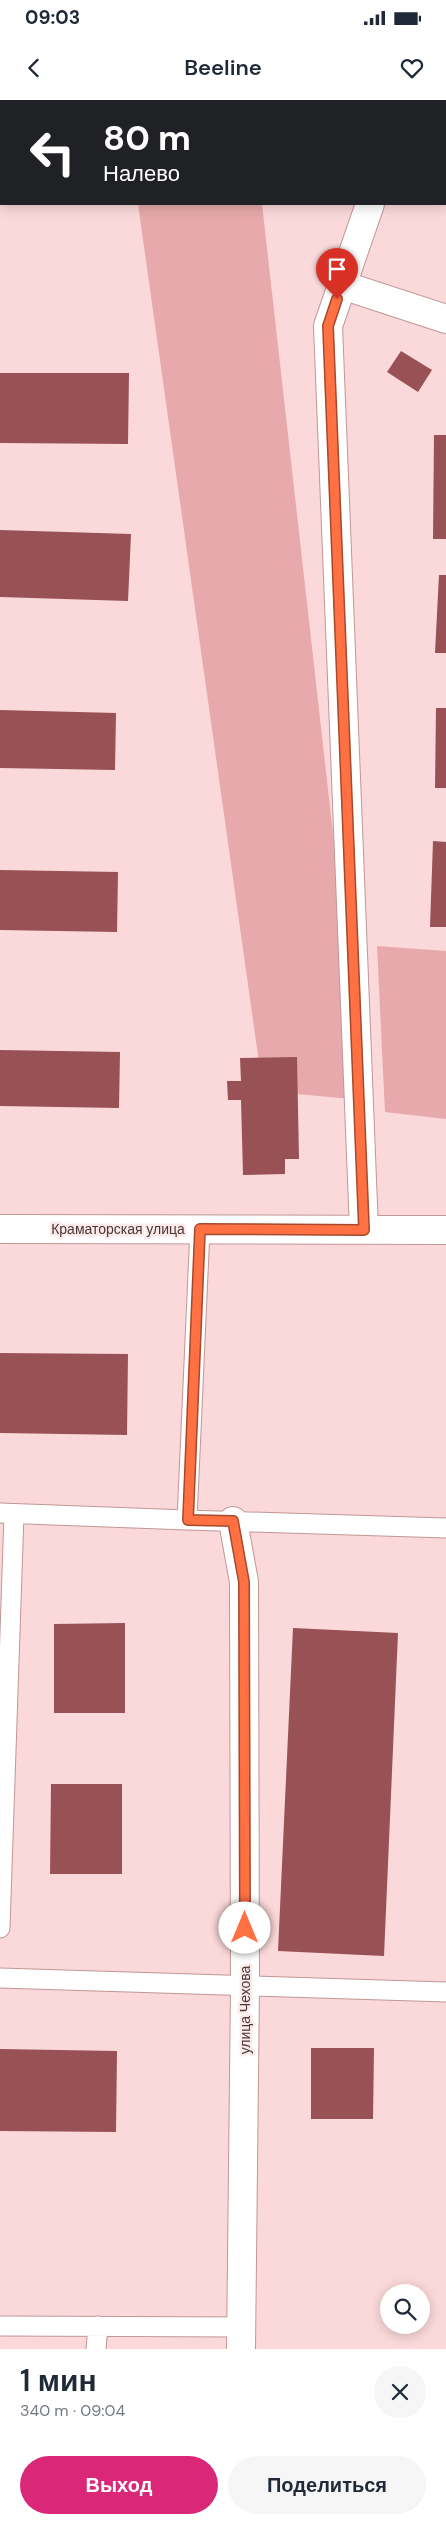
<!DOCTYPE html>
<html lang="ru">
<head>
<meta charset="utf-8">
<style>
  :root { --surface:#fff; --page:#f6f6f7; --text:#1f2937; --muted:#747a83; --accent:#db2777 }
  body { margin:0; font-family:"DM Sans",sans-serif; background:var(--page); color:var(--text); height:100vh; display:flex; flex-direction:column; font-size:19px; white-space:nowrap }
  * { box-sizing:border-box; margin:0 }
  p { font-size:16px; color:var(--muted) }
  .icon { flex:none; width:28px; height:28px; fill:none; stroke:currentColor; stroke-width:2; stroke-linecap:round; stroke-linejoin:round }
  .map { position:relative; height:2249px; overflow:hidden }
  .drawer { display:flex; flex-direction:column; background:var(--surface); flex:1 }
  .drawer>* { flex:none }
  .guide { position:absolute; left:0px; top:0px; width:446px; height:105px; box-shadow:0 2px 12px #0003; background:#202124; color:#fff; overflow:hidden }
  .fabs { position:absolute; left:380px; top:2184px; display:grid; gap:10px }
  .fabs a { display:grid; place-items:center; width:50px; height:50px; border-radius:50%; background:var(--surface); box-shadow:0 2px 12px #0003; font-size:25px }
  .pin { position:absolute; display:grid; place-items:center; width:42px; height:42px; color:#fff; margin:-51px -21px; border-radius:50% 50% 50% 0; rotate:-45deg; box-shadow:0 0 5px #0007 }
  .pin .icon { rotate:45deg }
  .me { position:absolute; width:55px; margin:-28px; rotate:0deg; stroke-linejoin:round; filter:drop-shadow(0 0 4px #0008) }
  .turn { display:flex; align-items:center; gap:18px; height:105px; padding:0 20px; font-size:22px }
  .turn .icon { width:65px; height:65px; stroke-width:2.5 }
  .turn b { display:block; font-size:35px; line-height:42px }
  .round { display:grid; place-items:center; flex:none; width:52px; height:52px; border-radius:26px; background:var(--page) }
  .summary { display:flex; align-items:center; justify-content:space-between; height:85px; padding:0 20px }
  h1 { font-size:30px; font-weight:600; line-height:38px }
  .primary-button { display:flex; gap:10px; margin-top:auto; padding:10px 20px }
  .primary-button a { flex:1; height:58px; border-radius:30px; background:var(--accent); color:#fff; font-size:20px; font-weight:600; line-height:58px; text-align:center }
  .primary-button a+a { background:var(--page); color:var(--text) }
  .status { display:flex; justify-content:space-between; align-items:center; height:35px; padding:0 25px; background:var(--surface); direction:ltr }
  .status svg { height:14px; fill:currentColor }
  header { display:flex; justify-content:space-between; align-items:center; height:65px; padding:0 20px; background:var(--surface); font-size:22px; font-weight:600 }
  .map>svg:first-child { display:block }
  .green { fill:#e7a9ab }
  .building { fill:#985155 }
  .lines { fill:none; stroke-linecap:round; stroke-linejoin:round }
  .service-casing { stroke:#c09797; stroke-width:21 }
  .minor-casing { stroke:#c09797; stroke-width:30 }
  .service { stroke:#fff; stroke-width:19 }
  .minor { stroke:#fff; stroke-width:28 }
  .route-casing { stroke:#a6492c; stroke-width:12 }
  .route { stroke:#ff7043; stroke-width:9 }
  .labels { text-anchor:middle; stroke-width:5; stroke-linejoin:round; paint-order:stroke }
  .street-label { font-size:14px; fill:#493738; stroke:#fceaea }
</style>
</head>
<body>
<div class="status"><b>09:03</b><svg viewBox="0 0 49 12"><path d="M0 12V9h3v3zM5 12V6h3v6zM10 12V3h3v9zM15 12V0h3v12zM26 1h20v11H26zM47 4h2v5h-2z"/></svg></div>
<header><svg class="icon" aria-label="back" viewBox="0 0 24 24"><path d="M15 5l-7 7 7 7"/></svg>Beeline<svg class="icon" aria-label="heart" viewBox="0 0 24 24"><path d="M12 20l-8-8c-3-5 5-10 8-4 3-6 11-1 8 4z"/></svg></header>
<div class="map">
<svg width="446" height="2249" viewBox="0 0 446 2249">
  <rect width="100%" height="100%" fill="#fbd8d9"/>
  <path class="green" d="M124 0H250V1H124Z
    M138 104H262L363 1000 263 991Z
    M377 846 446 851V1019L385 1012Z"/>
  <path class="building" d="M401 251 432 270 418 292 387 272Z
    M0 273H129L128 344 0 343Z
    M434 335H446V439H433Z
    M0 430 131 434 128 501 0 497Z
    M439 475H446V553H435Z
    M436 608H446V688H435Z
    M0 610 116 613 115 670 0 668Z
    M433 741 446 742V827H430Z
    M0 770 118 772 117 832 0 830Z
    M0 950 120 952 119 1008 0 1006Z
    M297 957 299 1059H285V1074L243 1075 241 1000H228L227 981H241L240 958Z
    M0 1253 128 1254 127 1335 0 1333Z
    M125 1523V1613H54V1524Z
    M293 1528 398 1533 384 1856 278 1851Z
    M51 1684H122V1774H50Z
    M311 1948H374L373 2019H311Z
    M0 1949 117 1951 116 2032 0 2031Z"/>
  <g class="lines">
    <g class="service-casing">
      <path id="service" d="M0 1413 187 1420 200 1129
        M187 1420 446 1428
        M0 1828 14 1414
        M0 1878 446 1892
        M0 2226 242 2227
        M96 2249 98 2226"/>
    </g>
    <g class="minor-casing">
      <path id="minor" d="M406 1V0
        M342 185 446 219
        M0 1129 446 1130
        M364 1130 328 226 370 104
        M233 1421 244 1482 245 1886 241 2249"/>
    </g>
    <use href="#service" class="service"/>
    <use href="#minor" class="minor"/>
  </g>
  <g class="lines">
    <g class="route-casing">
      <path id="route" d="M245 1828 244 1482 233 1421 188 1420 200 1129 364 1130 328 226 337 199"/>
    </g>
    <use href="#route" class="route"/>
  </g>
  <g class="labels">
    <g class="street-label">
      <text x="118" y="1134">Краматорская улица</text>
      <text transform="translate(245 1910) rotate(-90)" y="5">улица Чехова</text>
    </g>
  </g>
</svg>
<div class="fabs">
<a><svg class="icon" aria-label="search" viewBox="0 0 24 24"><circle cx="10" cy="10" r="6"/><path d="M15 15l6 6"/></svg></a>
</div>
<div class="pin" style="left:337px;top:199px;background:#d93025"><svg class="icon" aria-label="arrive" viewBox="0 0 24 24"><path d="M6 21V4h12l-3 4 3 4H6"/></svg></div>
<svg class="me" style="left:245px;top:1828px" viewBox="-20 -20 40 40"><circle r="19" fill="#fff"/><path d="M0-13L10 11 0 6-10 11z" fill="#ff7043"/></svg>
<div class="guide">
<div class="turn"><svg class="icon" aria-label="left" viewBox="0 0 24 24"><path d="M17 20v-9H6M10 6l-5 5 5 5"/></svg><div><b>80 m</b>Налево</div></div>
</div>
</div>
<section class="drawer">
<div class="summary"><div><h1>1 мин</h1><p>340 m · 09:04</p></div><a class="round"><svg class="icon" aria-label="close" viewBox="0 0 24 24"><path d="M6 6l12 12M18 6L6 18"/></svg></a></div>
<div class="primary-button"><a>Выход</a><a>Поделиться</a></div>
</section>
</body>
</html>
